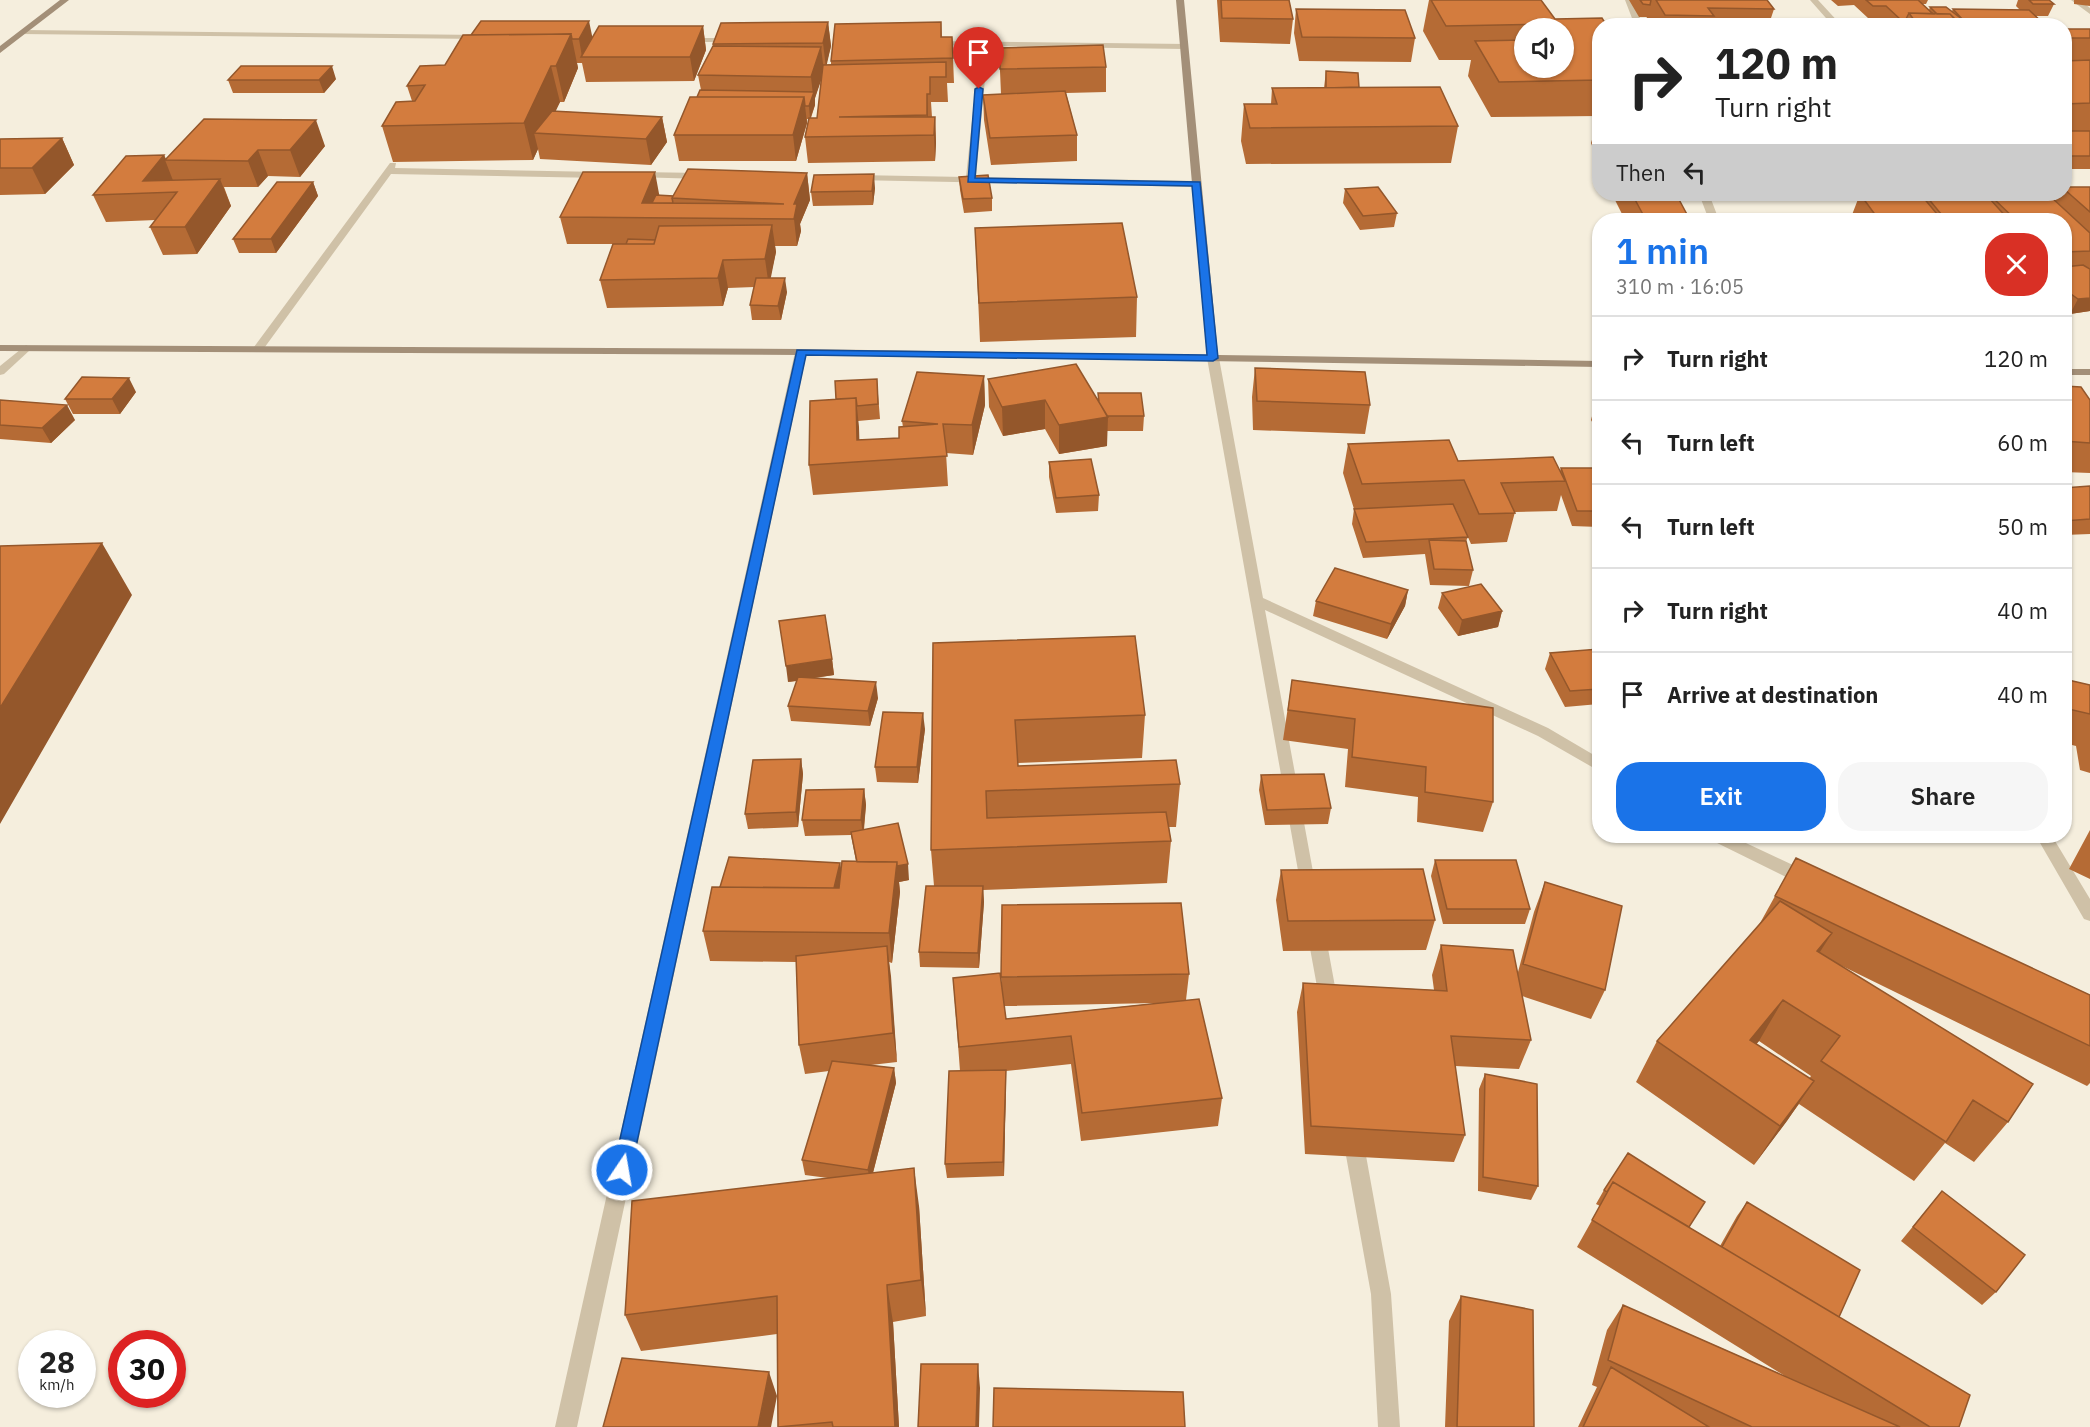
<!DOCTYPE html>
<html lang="en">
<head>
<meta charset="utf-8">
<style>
  :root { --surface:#fff; --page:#f6f6f6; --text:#222; --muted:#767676; --line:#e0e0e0; --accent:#1a73e8 }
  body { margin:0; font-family:"IBM Plex Sans",sans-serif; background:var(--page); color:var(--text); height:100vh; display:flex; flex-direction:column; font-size:22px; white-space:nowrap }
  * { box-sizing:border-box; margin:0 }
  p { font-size:20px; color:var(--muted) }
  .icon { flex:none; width:33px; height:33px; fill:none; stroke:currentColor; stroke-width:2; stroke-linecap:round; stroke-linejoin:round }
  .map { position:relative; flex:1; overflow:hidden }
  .details { position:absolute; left:1592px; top:213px; width:480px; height:630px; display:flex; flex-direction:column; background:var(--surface); border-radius:24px; box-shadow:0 2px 4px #0004 }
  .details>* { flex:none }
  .banner { position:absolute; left:1592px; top:18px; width:480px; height:183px; border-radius:24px; box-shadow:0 2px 4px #0004; background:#fff; color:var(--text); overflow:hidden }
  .fabs { position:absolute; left:1514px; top:18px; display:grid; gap:12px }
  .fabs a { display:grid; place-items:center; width:60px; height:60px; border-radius:50%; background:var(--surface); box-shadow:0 2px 4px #0004; font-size:30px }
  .speed { position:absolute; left:18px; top:1330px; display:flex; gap:12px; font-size:30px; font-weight:700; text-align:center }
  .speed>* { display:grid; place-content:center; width:78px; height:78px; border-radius:50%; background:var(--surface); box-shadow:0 2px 4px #0004; line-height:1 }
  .speed small { font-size:15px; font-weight:400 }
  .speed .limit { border:9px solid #d22; background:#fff; color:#111 }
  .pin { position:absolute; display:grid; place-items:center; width:51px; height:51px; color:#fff; margin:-62px -26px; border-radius:50% 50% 50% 0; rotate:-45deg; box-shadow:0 0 6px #0007 }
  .pin .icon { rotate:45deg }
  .me { position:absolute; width:66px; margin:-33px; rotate:12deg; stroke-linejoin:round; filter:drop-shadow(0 0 4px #0008) }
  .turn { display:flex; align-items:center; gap:21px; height:126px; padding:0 24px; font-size:27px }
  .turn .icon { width:78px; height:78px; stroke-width:2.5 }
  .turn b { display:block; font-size:42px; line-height:51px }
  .then { display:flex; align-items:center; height:57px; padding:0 24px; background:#0003; gap:12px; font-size:22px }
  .round { display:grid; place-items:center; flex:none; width:63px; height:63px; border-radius:24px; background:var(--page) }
  .head { display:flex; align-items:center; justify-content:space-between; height:102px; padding:0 24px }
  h1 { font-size:36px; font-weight:600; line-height:45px; color:var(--accent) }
  .cta { display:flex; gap:12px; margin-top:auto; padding:12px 24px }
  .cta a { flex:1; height:69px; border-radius:24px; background:var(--accent); color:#fff; font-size:24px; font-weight:600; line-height:69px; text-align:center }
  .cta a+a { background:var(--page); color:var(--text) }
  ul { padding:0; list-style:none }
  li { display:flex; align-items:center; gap:18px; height:84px; padding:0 24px; border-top:2px solid var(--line) }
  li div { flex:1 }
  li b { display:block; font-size:22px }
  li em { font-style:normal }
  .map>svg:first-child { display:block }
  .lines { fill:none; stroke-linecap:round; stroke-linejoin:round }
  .lane { fill:#cfc1a7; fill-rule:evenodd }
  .street { fill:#cfc1a7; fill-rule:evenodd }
  .secondary { fill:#a38f78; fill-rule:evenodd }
  .wall { fill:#b56b35; fill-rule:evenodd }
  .shaded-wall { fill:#94572b }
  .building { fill:#d37c3e; stroke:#94572b; stroke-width:1.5 }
  .route { fill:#1a73e8; stroke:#114b97; stroke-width:1.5 }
</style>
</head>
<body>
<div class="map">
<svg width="2090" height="1427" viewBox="0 0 2090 1427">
  <rect width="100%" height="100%" fill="#f5eedd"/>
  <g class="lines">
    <path class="lane" d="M26 345 32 348 30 350 4 374 0 375V366Z"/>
    <path class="street" d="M1625 0H1633L1643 26H1635Z
      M1810 0H1818L1842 26H1833Z
      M2071 0H2080L2090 8V14Z
      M23 30 482 35 486 37 482 39 20 34 19 32Z
      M686 38H734L738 40 734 42H683V38Z
      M932 41 1187 44 1188 46 1184 49 988 46 976 177 1197 181 1202 184 1197 187 853 180 851 178 856 175 966 177 980 46 929 45 928 43Z
      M390 163H396L395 168 601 172 606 175 601 178 391 174 262 351H254V347Z
      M637 172 703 173 708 176 703 179 634 177 632 175Z
      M1699 194H1709L1719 220H1709Z
      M801 349 807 352 577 1427H555L795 352Z
      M1213 355 1219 358 1263 598 1548 728 1599 758V771L1538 736 1265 610 1316 888 1314 893 1308 895 1302 893 1207 358Z
      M1709 836H1731L1812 874 1814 879 1812 884 1806 886 1800 884 1711 840Z
      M2036 836H2052L2090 899V921L2084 919Z
      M1316 925 1322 927 1325 932 1338 1003 1335 1008 1329 1011 1323 1008 1320 1003 1307 932 1310 927Z
      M1353 1130 1360 1133 1363 1139 1391 1294 1400 1427H1378L1371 1294 1343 1139 1346 1133Z"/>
    <path class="secondary" d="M60 0H69L0 53V46Z
      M1176 0H1184L1218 355 1599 361V367L801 355 0 351V345L801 349 1207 355Z
      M2064 369H2090V375H2064Z"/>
  </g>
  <path class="wall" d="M1217 0H1289L1293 19 1290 44 1220 42Z
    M1429 0H1541L1555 19 1599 26V116L1491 117 1468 76 1471 60H1439L1423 31ZM1524 28H1563V68H1524Z
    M1629 0H1767L1774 9 1770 21 1784 26H1651L1646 19 1647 17H1639Z
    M1831 0H1928L1926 4H1922L1929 10 1930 7 1952 11 1953 9 2020 10 2016 6 2018 0H2049L2054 4 2048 16H2036L2046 26H1867L1870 19H1882L1868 18 1854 5 1838 6Z
    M2074 0H2090V6L2074 4Z
    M1296 9 1415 38 1411 62 1299 61 1294 33Z
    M828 22 831 46 826 65H831V61L941 22 942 37 953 58 954 83H947L948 102H931L932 117H935L936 143 935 161 808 163 805 137 809 119H807V123L796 161H679L674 135 701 90 698 75 713 46V44ZM821 79 817 118H811L815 105V98Z
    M703 26 706 50 694 81 586 82 582 63H577L578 68 564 102H560L555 111 662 117 667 142 651 165 540 159 538 149 533 160 393 162 382 126 412 101 407 86 445 65 463 35 592 37Z
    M2064 29H2090V169H2064Z
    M999 48 1106 67V92L1066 93 1077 135V161L991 165 984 120 983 95 1001 94Z
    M1326 71 1359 87 1458 126 1451 163 1246 164 1241 141 1244 104H1271L1272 88H1324Z
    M336 79 324 93H233L228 80Z
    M204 119 325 146 300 177 268 176 258 187H224L231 206 197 254 163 255 150 227 156 220 106 222 93 195 164 155 166 159Z
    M1595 130H1599V165L1591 143Z
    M62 138 74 165 45 194 0 195V139Z
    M807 173 810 200 800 224 801 231 797 246H775L776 252 770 278 787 292 781 320H752L750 305 754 287 728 288 723 306 607 308 600 280 623 244H567L560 217 659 195 673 196Z
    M959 177 992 198V211L964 213 960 190Z
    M313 182 318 196 276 253H239L233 239Z
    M2064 187H2090V311L2070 314 2064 309V220H1850L1860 194 1926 201 1927 197 1991 201 1993 198 2055 201 2059 194H2064Z
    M875 188 873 205 813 206 811 192Z
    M1345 189 1397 213 1394 227 1360 230 1343 203Z
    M1612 194H1676L1690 220H1625Z
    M975 228 1137 297 1136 337 980 342Z
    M1255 368 1370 405 1365 434 1253 430 1252 397Z
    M984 376 985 405 973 455 946 453 948 486 813 495 809 465 836 399 878 394 880 419 858 421 859 440 899 438 903 427 902 421Z
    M988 379 1098 401V393L1144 416 1143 431H1107V446L1059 454 1045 429 1003 436 989 407Z
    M2064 386 2090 400V473L2064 472Z
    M136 392 120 414H73L65 399Z
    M0 400 75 420 51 443 0 439Z
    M1595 405H1599V435L1591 420Z
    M1348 444 1458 461 1560 471 1561 468H1599V527L1572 526 1561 495 1557 511 1515 512 1507 542 1471 544 1456 510H1455L1468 537 1466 541 1473 570 1469 586 1430 585 1425 554 1363 558 1352 524 1354 509 1343 473Z
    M1049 462 1099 495 1098 511 1056 513 1049 477Z
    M2090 487V534L2064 535V488Z
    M1408 590 1405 606 1387 639 1313 616 1316 601Z
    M1442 593 1502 611 1498 627 1458 636 1438 608Z
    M933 643 1145 715 1142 758 1018 763V766L1180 784 1176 827H1169L1171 841 1167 883 983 890 984 902 979 968 920 967 919 952 934 886 931 850Z
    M1599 649V704L1565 707 1545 669 1550 653Z
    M832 659 834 675 812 678 878 698 870 726 791 721 788 706 797 681 788 682Z
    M2064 679 2090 685V773L2080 770 2076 746 2064 743Z
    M1292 680 1493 802 1483 832 1417 822 1418 797 1345 787 1348 749 1283 740Z
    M925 729 918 783 877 782 875 767Z
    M801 759 803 774 798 827 748 829 745 814Z
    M1261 775 1331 808 1328 824 1265 825 1259 790Z
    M864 789 866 805 864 830 909 880 899 882 900 892 892 963 889 962 897 1062 871 1065 894 1068 896 1083 873 1173 919 1206 926 1316 893 1322 899 1427H778L777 1334 641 1351 625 1315 828 1178 805 1175 802 1160 829 1071 805 1074 799 1045 796 962 710 961 703 931 720 887 840 863 841 870 856 861 851 835 805 836 802 820Z
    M2090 830V879L2069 869Z
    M1796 858 2090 995V1083L2087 1086 1840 965 2008 1122 1974 1162 1945 1143 1914 1181 1799 1104 1754 1165 1636 1082 1657 1041 1759 925ZM1759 1041 1811 1076 1809 1079 1756 1044Z
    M1435 860 1530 909 1525 924H1443L1431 876Z
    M1281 870 1435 920 1426 950 1283 951 1276 900Z
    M1545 882 1605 990 1591 1019 1522 996 1531 1040 1519 1069 1455 1066 1465 1135 1454 1162 1305 1154 1297 1012 1303 983 1434 990 1432 975 1441 945 1518 972 1534 912Z
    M1189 974 1186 1000 1222 1098 1218 1126 1081 1141 1071 1064 1006 1071 1004 1176 947 1178 945 1164 960 1071 953 978 1002 988 1001 977ZM1157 1003 1006 1019 1004 1006Z
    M1485 1074 1538 1186 1531 1200 1478 1191 1479 1089Z
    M1604 1190 1689 1227 1720 1246 1737 1216 1747 1202 1839 1317 1959 1427H1578L1597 1387 1592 1385 1607 1330 1623 1305 1785 1376 1577 1247 1600 1206 1596 1204Z
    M1942 1191 1996 1292 1982 1305 1901 1241Z
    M1461 1296 1534 1427H1445L1449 1321Z"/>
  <path class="shaded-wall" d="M589 21 594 45 582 57 579 39Z
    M828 22 831 46 826 68 823 43Z
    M703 26 706 50 694 81 690 57Z
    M571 34 578 68 564 102 556 66Z
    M821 47 824 72 815 98V105L810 119 809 106 813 95 811 77Z
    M332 66 336 79 324 93 319 80Z
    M551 66 560 102 545 134 534 133 538 149 533 160 524 123Z
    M927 94 928 120V136L927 115Z
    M804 97 807 123 796 161 793 135Z
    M662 117 667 142 651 165 646 139Z
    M935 117 936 143 935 161 934 135Z
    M316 120 325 146 300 177 290 150Z
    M62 138 74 165 45 194 32 168Z
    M258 150 268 176 258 187 248 161Z
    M164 155 166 160H165L174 183 143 181Z
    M655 172 660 199 656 207 642 203Z
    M807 173 810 200 800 224 801 231 797 246 794 219V204Z
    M874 174 875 188 873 205 872 191Z
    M220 179 231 206 197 254 185 227Z
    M313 182 318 196 276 253 271 239Z
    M772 225 776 252 769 287 765 259Z
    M723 260 728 288 723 306 718 278Z
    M785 278 787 292 781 320 778 306Z
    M2090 298V311L2070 314 2078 299Z
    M984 376 985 405 973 455 972 425Z
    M129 378 136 392 120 414 112 399Z
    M856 398 859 427 860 462 857 440Z
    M1045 400V429L1003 436 1002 407Z
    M67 405 75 420 51 443 42 428Z
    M1108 417 1107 446 1059 454V425Z
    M102 543 132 595 0 824V708Z
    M1408 590 1405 606 1387 639 1391 624Z
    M1502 611 1498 627 1458 636 1462 620Z
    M832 659 834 675 788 682 786 666Z
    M876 682 878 698 870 726 868 711Z
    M923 713 925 729 918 783 917 767Z
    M801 759 803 774 798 827 796 812Z
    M864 789 866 805 863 835 861 820Z
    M897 862 908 864 909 880 899 882 900 892 892 963 889 933Z
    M840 863 843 879 835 909 833 894Z
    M983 886 984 902 979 968 978 953Z
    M1832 933 1806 974 1817 951Z
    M887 946 891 976 897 1062 893 1033Z
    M1783 1000 1759 1041 1726 1080 1750 1040Z
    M894 1068 896 1083 870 1184 868 1170Z
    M1006 1070V1085L1004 1176 1003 1162Z
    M1814 1081 1787 1121 1754 1165 1780 1126Z
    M914 1168 919 1206 926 1316 921 1280Z
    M887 1285 893 1322 899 1427H895Z
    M978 1364 980 1388 979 1427H976Z
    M769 1372 777 1396 771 1427H758Z"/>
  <path class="building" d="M1221 0H1289L1293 19 1222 18Z
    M1431 0H1541L1555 19 1602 18 1607 26H1599V80L1499 82 1475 41 1524 40V68H1563V40H1565L1563 37V28H1557L1554 24 1446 26Z
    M1640 0H1651L1650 5 1643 4Z
    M1656 0H1767L1774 9 1708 8 1714 16 1665 15Z
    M1866 0H1918L1933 14 1909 13 1906 19H1900L1886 6H1873Z
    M2029 0H2049L2054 4H2033Z
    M1930 7H1946L1963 20 1953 9 2029 10 2046 26H1961L1959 23H1968L1965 20 1957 21 1950 14H1937Z
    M1296 9 1405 10 1415 38 1302 37Z
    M1909 13 1950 14 1961 26H1876L1870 19 1914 20Z
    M1779 20 1784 26H1739L1735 22Z
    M481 21H589L579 39H572L571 34 471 35Z
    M828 22 823 43 713 44 721 23Z
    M941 22V37H952L953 58 831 61 835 24Z
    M599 26H703L690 57H581Z
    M2064 29H2090V38H2064Z
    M571 34 556 66H551L524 123 382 126 396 102 415 101 425 85 407 86 420 66 445 65 463 35Z
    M1103 45 1106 67 1000 69 999 48Z
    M713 46 821 47 811 77 698 75Z
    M2090 60V103L2064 104V61Z
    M946 62V77H930V94H927V115L839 117H935L934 135 805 137 809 118H817L823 65Z
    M241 66H332L319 80H228Z
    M1326 71 1358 73 1359 87 1326 88Z
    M1440 87 1458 126 1250 128 1244 104H1277L1272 88Z
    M700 90 814 92 809 106H805L804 97H697Z
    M1065 91 1077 135 990 138 983 95Z
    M690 97H804L793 135H674Z
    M552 111 662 117 646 139 534 133Z
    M204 119 316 120 290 150H258L248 161 165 160Z
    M1595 130H1599V141Z
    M2064 131H2090V156H2064Z
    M62 138 32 168H0V139Z
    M164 155 143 181 220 179 185 227H150L177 192 93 195 126 156Z
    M688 169 807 173 794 204H797L794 219 560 217 583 172H655L642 203 784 204 672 198Z
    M874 174 872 191 811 192 814 175Z
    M988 175 992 198 963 199 959 177Z
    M277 182H313L271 239H233Z
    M1378 187 1397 213 1363 216 1345 189Z
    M2064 187H2090V212L2064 189Z
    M1632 194H1676L1690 220H1646Z
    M1860 194 1922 196 1942 220H1879Z
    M656 195 673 196 672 198 673 203H652Z
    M1927 197 1989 198 2009 220H1946Z
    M2051 197 2090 233V251L2064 252V220H2016L1993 198Z
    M1122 223 1137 297 979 303 975 228Z
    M772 225 765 259 723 260 718 278 600 280 613 244H654L659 226Z
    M628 239 655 240 654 244H626Z
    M2083 265 2090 269V298L2078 299 2064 289V267Z
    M756 278H785L778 306 750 305Z
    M1076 364 1108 417 1059 425 1045 400 1002 407 988 379Z
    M1255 368 1365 372 1370 405 1257 401Z
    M917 372 984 376 972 425 943 424 947 456 809 465 810 401 856 398 857 440 899 438V427L938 424 902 421Z
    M82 377 129 378 112 399H65Z
    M877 379 878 404 857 406 856 398 836 399 835 381Z
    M2064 386 2081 387 2090 400V443L2064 441Z
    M1098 393H1141L1144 416H1107L1099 402Z
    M0 400 67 405 42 428 0 425Z
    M1595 405H1599V411Z
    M1449 440 1458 461 1553 457 1565 481 1501 483 1515 513 1479 514 1464 480 1362 484 1348 444Z
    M1091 459 1099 495 1056 498 1049 462Z
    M1561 468H1599V511H1577Z
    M2090 486V519L2064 521V488Z
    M1453 504 1468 537 1366 542 1354 509Z
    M1429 540 1466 541 1473 570 1434 569Z
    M102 543 0 708V546Z
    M1335 568 1408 590 1391 624 1316 601Z
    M1481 584 1502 611 1462 620 1442 593Z
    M825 615 832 659 786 666 779 621Z
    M1135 636 1145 715 1015 720 1018 766 1176 760 1180 784 986 791 987 818 1166 812 1171 841 931 850 933 643Z
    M1599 649V689L1570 691 1550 653Z
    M798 677 876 682 868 711 788 706Z
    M2064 679 2090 685V714L2064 708Z
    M1292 680 1493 708V802L1425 792 1426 767 1352 757 1355 719 1288 710Z
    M883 712 923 713 917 767H875Z
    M801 759 796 812 745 814 753 760Z
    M1324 774 1331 808 1267 810 1261 775Z
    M864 789 861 820H802L806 790Z
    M898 823 908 864 897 866V862H857L851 832Z
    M729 857 840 863 834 888 720 887Z
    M1796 858 2090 995V1046L1775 896Z
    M1435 860H1516L1530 909H1447Z
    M842 861 897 862 889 933 703 931 712 887 839 888Z
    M1423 869 1435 920 1288 921 1281 870Z
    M1545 882 1622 906 1605 990 1523 964Z
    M926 886H983L978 953 919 952Z
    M1780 901 1832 933 1817 951 2033 1084 2008 1122 1973 1100 1946 1142 1821 1061 1840 1036 1783 1000 1750 1040 1814 1081 1780 1126 1657 1041Z
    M1181 903 1189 974 1001 977 1002 905Z
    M1441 945 1513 950 1531 1040 1451 1036 1465 1135 1311 1126 1303 983 1447 991Z
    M887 946 893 1033 799 1045 796 956Z
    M1000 973 1006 1019 1199 999 1222 1098 1082 1113 1071 1036 959 1047 953 978Z
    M832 1061 894 1068 868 1170 802 1160Z
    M1006 1070 1003 1162 945 1164 949 1071Z
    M1485 1074 1537 1084 1538 1186 1483 1177Z
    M1628 1153 1705 1202 1689 1227 1613 1182 1607 1192 1604 1190Z
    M914 1168 921 1280 887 1285 895 1427H833L832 1422 778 1427 777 1296 625 1315 632 1201Z
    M1613 1182 1970 1395 1959 1427H1930L1592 1220Z
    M1942 1191 2025 1255 1996 1292 1913 1227Z
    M1747 1202 1860 1270 1839 1317 1722 1247Z
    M1461 1296 1533 1310 1534 1427H1457Z
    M1623 1305 1900 1427H1752L1608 1360Z
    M622 1358 769 1372 758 1427H603Z
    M921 1364H978L976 1427H918Z
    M1611 1367 1709 1427H1583Z
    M994 1388 1183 1392 1185 1427H993Z"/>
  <path class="route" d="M979 87 983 89 975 178 1200 182 1218 358 1213 361 806 355 631 1170 628 1176 622 1178 616 1176 613 1170 797 350 1207 355 1192 186 968 182 975 89Z"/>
</svg>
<div class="fabs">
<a><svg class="icon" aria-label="sound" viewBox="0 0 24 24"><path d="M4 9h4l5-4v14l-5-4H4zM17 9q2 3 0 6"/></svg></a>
</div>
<div class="speed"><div>28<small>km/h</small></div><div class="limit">30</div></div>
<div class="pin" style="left:979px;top:89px;background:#d93025"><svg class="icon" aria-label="arrive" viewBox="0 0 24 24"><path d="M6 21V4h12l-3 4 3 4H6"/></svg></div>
<svg class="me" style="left:622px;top:1170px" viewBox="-20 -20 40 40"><circle r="17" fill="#1a73e8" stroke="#fff" stroke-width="3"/><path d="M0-11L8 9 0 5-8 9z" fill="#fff"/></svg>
<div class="banner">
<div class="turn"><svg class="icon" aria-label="right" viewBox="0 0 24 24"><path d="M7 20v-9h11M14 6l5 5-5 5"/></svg><div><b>120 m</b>Turn right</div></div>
<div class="then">Then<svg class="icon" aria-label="left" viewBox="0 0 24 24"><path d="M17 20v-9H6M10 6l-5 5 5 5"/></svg></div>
</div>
<section class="details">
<div class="head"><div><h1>1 min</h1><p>310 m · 16:05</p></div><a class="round" style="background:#d93025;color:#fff"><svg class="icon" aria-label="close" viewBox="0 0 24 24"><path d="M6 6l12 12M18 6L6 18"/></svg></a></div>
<ul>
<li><svg class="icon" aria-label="right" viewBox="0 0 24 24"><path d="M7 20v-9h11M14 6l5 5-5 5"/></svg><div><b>Turn right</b></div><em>120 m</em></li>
<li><svg class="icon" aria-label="left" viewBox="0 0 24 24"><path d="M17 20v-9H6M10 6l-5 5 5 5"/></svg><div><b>Turn left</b></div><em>60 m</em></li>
<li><svg class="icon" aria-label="left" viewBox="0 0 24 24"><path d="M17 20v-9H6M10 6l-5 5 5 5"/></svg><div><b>Turn left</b></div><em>50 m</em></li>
<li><svg class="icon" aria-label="right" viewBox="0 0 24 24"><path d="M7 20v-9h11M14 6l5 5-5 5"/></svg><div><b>Turn right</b></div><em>40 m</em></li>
<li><svg class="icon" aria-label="arrive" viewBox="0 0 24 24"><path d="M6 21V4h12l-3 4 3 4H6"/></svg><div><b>Arrive at destination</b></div><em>40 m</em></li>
</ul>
<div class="cta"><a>Exit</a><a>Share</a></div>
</section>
</div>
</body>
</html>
